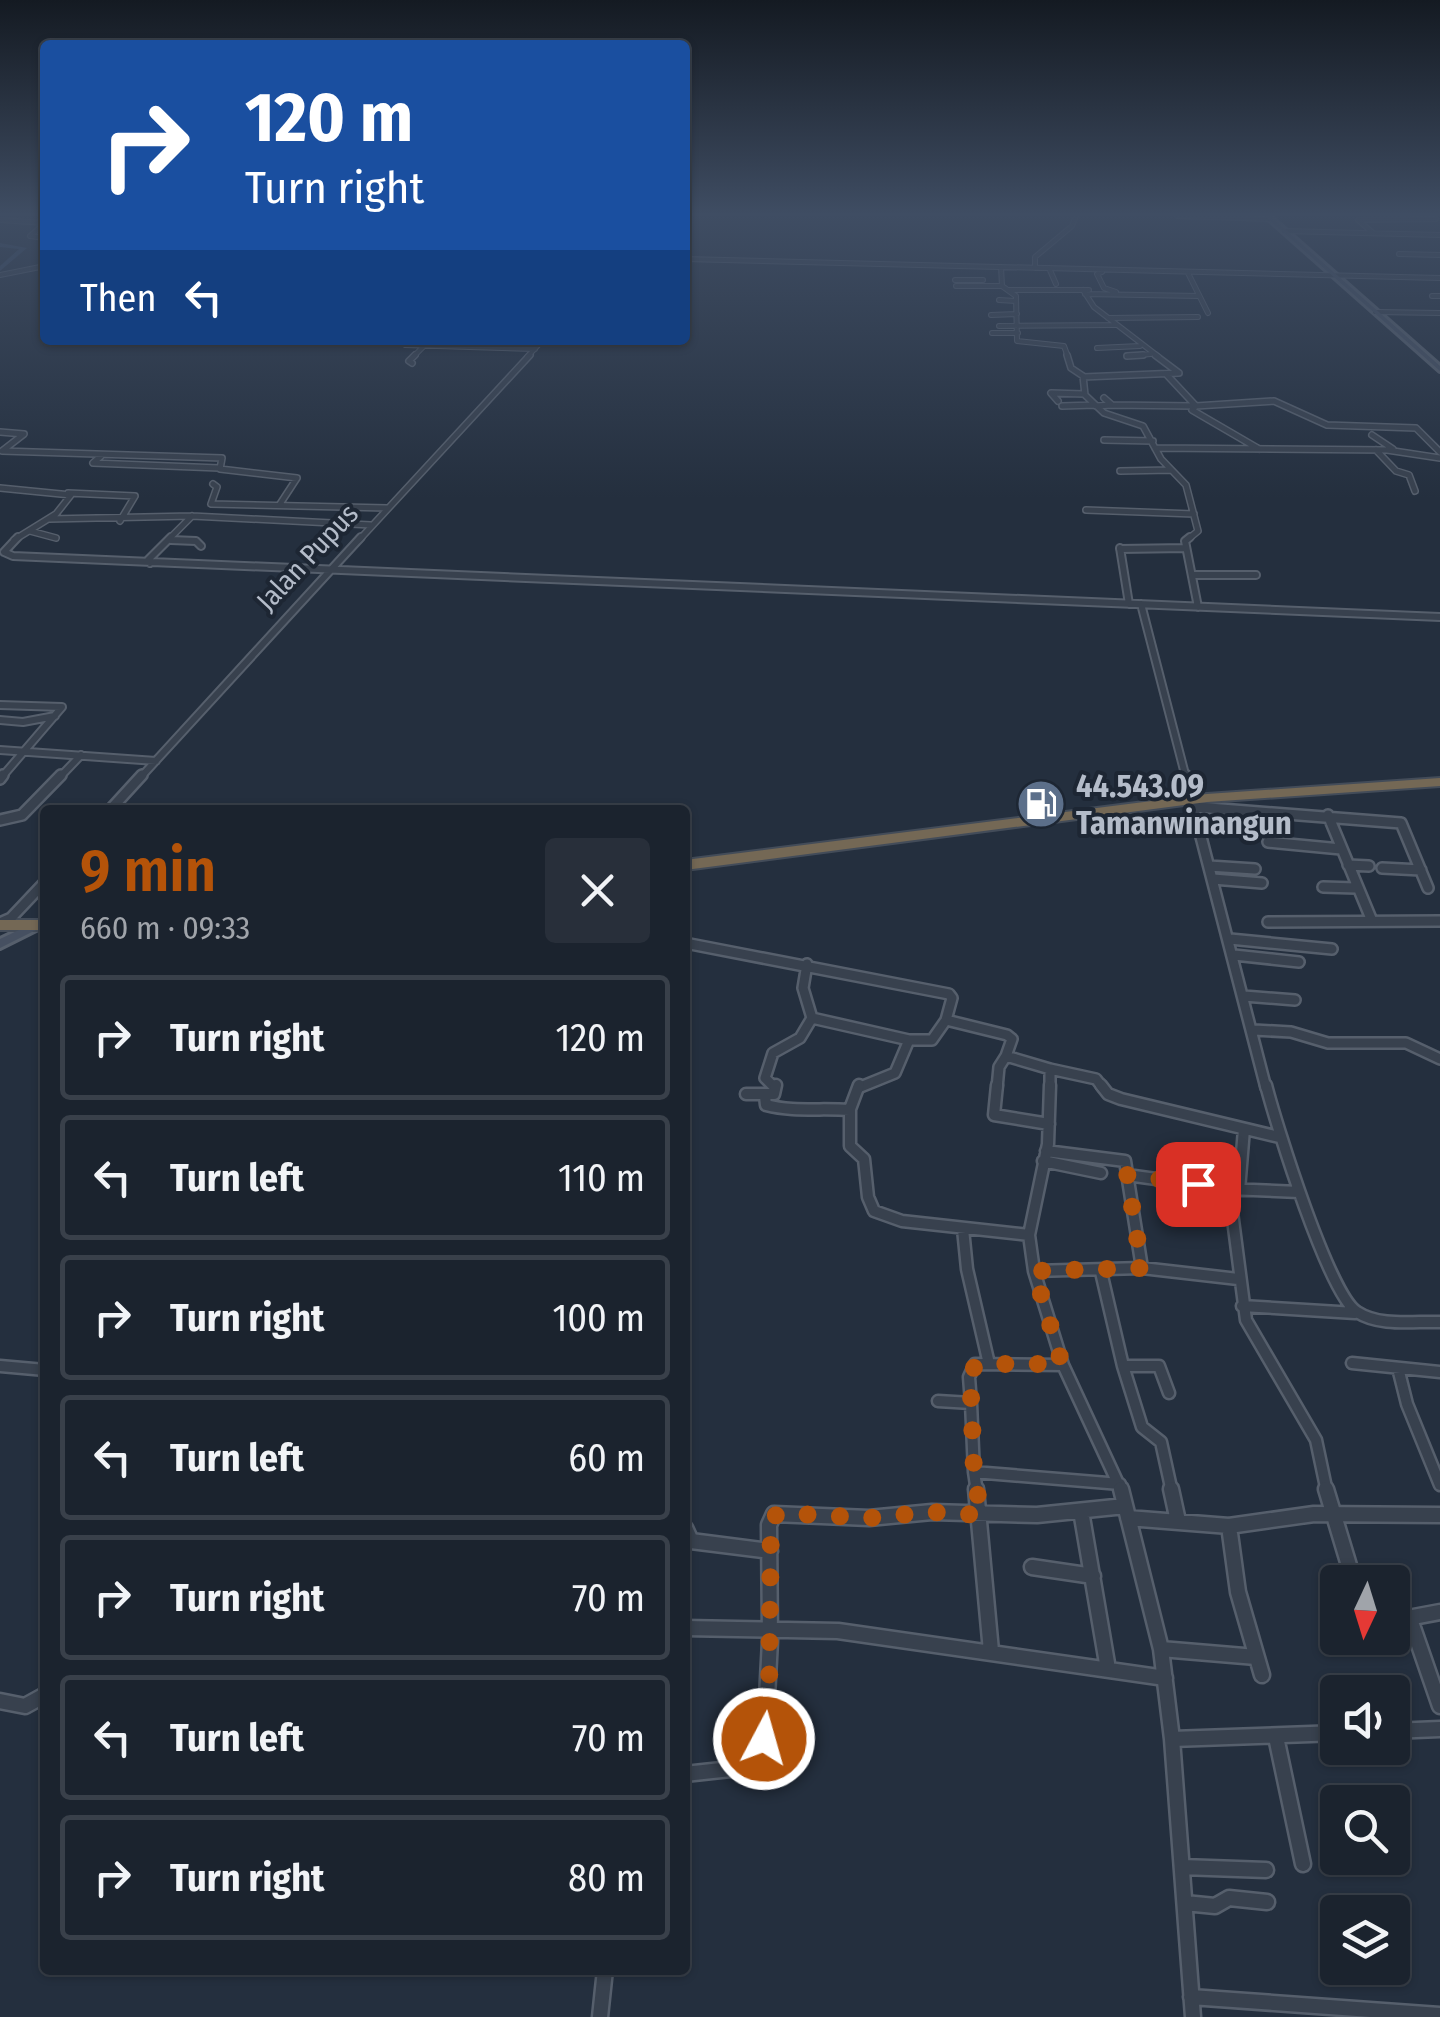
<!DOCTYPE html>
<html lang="en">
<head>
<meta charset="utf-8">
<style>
  :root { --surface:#1b232e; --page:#282f3a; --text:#f1f3f6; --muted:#a0a4aa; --line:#39404a; --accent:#b45309 }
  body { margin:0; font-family:"Fira Sans Condensed",sans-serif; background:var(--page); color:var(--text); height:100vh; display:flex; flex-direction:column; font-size:38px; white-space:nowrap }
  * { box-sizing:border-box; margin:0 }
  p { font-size:32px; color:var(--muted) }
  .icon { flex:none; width:55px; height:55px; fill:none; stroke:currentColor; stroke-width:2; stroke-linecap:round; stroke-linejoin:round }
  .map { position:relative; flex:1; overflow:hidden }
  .details { position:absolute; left:40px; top:805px; width:650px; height:1170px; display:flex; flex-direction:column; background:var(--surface); border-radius:10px; box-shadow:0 2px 8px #0004,0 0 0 2px var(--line) }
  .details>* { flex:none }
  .top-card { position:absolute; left:40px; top:40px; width:650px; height:305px; border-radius:10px; box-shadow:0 2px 8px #0004,0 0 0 2px var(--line); background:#1a4fa0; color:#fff; overflow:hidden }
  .needle { width:65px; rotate:184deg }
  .buttons { position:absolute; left:1320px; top:1565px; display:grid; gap:20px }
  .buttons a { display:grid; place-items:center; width:90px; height:90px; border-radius:10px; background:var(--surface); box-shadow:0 2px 8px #0004,0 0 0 2px var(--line); font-size:50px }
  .pin { position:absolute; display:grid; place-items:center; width:85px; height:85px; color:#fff; margin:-42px; border-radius:20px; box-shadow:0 5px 15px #0006 }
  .me { position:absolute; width:110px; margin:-55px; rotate:6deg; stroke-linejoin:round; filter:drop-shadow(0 0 8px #0008) }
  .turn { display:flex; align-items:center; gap:35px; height:210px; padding:0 40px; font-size:45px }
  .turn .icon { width:130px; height:130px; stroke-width:2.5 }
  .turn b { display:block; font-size:70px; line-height:85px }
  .then { display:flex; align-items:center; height:95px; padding:0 40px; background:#0003; gap:20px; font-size:38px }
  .round { display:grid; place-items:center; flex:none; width:105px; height:105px; border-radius:10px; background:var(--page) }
  .headline { display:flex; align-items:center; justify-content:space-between; height:170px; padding:0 40px }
  h1 { font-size:60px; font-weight:600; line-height:75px; color:var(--accent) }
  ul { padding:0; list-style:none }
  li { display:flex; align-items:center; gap:30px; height:125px; margin:0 20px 15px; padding:0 20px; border:5px solid var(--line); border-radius:10px }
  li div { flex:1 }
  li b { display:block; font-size:38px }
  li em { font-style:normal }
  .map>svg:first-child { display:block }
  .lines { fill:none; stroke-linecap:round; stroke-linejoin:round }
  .river { fill:#394c67; fill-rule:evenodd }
  .street-far5-casing { stroke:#565f6c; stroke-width:6 }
  .street-far4-casing { stroke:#565f6c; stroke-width:8 }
  .street-far3-casing { stroke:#565f6c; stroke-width:10 }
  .street-far2-casing { stroke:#565f6c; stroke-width:14 }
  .street-far1-casing { stroke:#565f6c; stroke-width:15 }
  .street-casing { stroke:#565f6c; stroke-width:19 }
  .secondary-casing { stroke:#565f6c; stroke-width:6 }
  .highway-casing { stroke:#434c59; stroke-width:4 }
  .street-far5 { stroke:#38414e; stroke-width:4 }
  .street-far4 { stroke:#38414e; stroke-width:5 }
  .street-far3 { stroke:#38414e; stroke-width:6 }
  .street-far2 { stroke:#38414e; stroke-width:9 }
  .street-far1 { stroke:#38414e; stroke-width:10 }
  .street { stroke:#38414e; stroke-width:14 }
  .secondary { fill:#465061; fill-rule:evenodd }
  .highway { fill:#746855; fill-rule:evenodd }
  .route { stroke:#b45309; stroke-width:18; stroke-dasharray:0 32.4 }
  .labels { text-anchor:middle; stroke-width:8; stroke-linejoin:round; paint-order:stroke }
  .far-street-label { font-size:28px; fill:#b4bcc9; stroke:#1d2633 }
  .poi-label { font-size:32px; font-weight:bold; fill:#b4bcc9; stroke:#1d2633; text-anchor:start }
</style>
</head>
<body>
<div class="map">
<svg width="1440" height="2017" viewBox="0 0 1440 2017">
  <rect width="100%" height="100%" fill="#242f3e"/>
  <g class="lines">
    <path class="river" d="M0 243 27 248 0 271V266L19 249 0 247Z"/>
    <g class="street-far5-casing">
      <path id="street-far5" d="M1177 216 1270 219
        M0 220 45 223
        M45 223 30 236 45 238
        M1284 231 1440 235
        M1373 233 1358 220 1436 219
        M1399 254 1440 255
        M685 259 1440 278
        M1001 267 1002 286 1016 296 1017 341 1064 346 1068 357
        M1035 268V257L1072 226 1076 216
        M1049 268 1056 284
        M1102 272 1097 274 1104 288 1116 292
        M1188 273 1208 313
        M0 275 45 266
        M955 280H983
        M956 286H1002
        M1009 290H1089
        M1083 290 1094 307 1159 357
        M1085 294 1198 296
        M1432 296H1440
        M999 300 1016 301
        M1375 312 1440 313
        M991 315 1017 314
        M1108 318 1198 317
        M999 326 1115 325
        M992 333H1018
        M407 340 405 345 535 349
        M299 343 304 340
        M1097 348 1140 346
        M1127 356 1151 354
        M413 357 424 346
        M527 357 543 340"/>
    </g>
    <g class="street-far4-casing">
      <path id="street-far4" d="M1067 355 1071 368 1083 376 1085 395 1104 413 1143 426 1161 459 1186 485 1198 531 1187 540
        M1127 356 1143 355
        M412 363 409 361 415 355
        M1167 375 1196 406 1192 410 1259 449
        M1083 377 1179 373 1155 355
        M1058 401 1051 393 1084 394
        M1112 405 1193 406
        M1062 406 1095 405
        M1096 406 1112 405 1104 398
        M1196 406 1274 401 1327 425 1416 428 1440 452
        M0 432 24 434 2 451 222 458 220 469 297 478 280 504
        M1372 435 1393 449
        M1104 440 1153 441
        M1155 448 1387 450 1440 458
        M1376 450 1396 471 1409 475 1415 491
        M101 456 93 463 219 468
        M1120 471 1171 470
        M213 484 217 487 211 504 387 508
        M0 488 71 495 56 514 14 540
        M68 493 135 496 120 521
        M1086 510 1194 514
        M49 519 192 516 371 525
        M30 531 56 538
        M168 540 192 516
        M359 540 530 355"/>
    </g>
    <g class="street-far3-casing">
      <path id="street-far3" d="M18 537 4 552 13 556 1440 617
        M1190 537 1185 541 1198 607
        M171 540 196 541 201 546
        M1120 548 1129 604
        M1120 549 1186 548
        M150 563 148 560 171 537
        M1192 575H1256
        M1141 604 1186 778
        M0 705 62 707 1 778
        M0 720 23 722 55 716
        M0 750 156 761
        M59 778 81 755
        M140 778 361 537"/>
    </g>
    <g class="street-far2-casing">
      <path id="street-far2" d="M1185 775 1266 1088
        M0 779 3 775
        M1196 807 1401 823 1428 888
        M110 810 142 775
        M1328 815 1372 921
        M0 820 22 815 61 775
        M1268 842 1341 849
        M1348 865 1369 866
        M1209 866 1255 869
        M1382 868 1421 870
        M1213 879 1262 883
        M1323 887 1356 888
        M1268 922 1440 921
        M0 923 11 918 45 882
        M1230 939 1332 949
        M685 943 949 994 952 998 946 1020 1007 1035 1012 1039 1006 1056 1050 1069V1088
        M1234 955 1299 962
        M807 964 803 988 812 1018 909 1040 895 1073 858 1088
        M1244 996 1295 1000
        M1254 1030 1291 1032 1328 1043H1406L1440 1059
        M909 1040H932L946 1020
        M1050 1069 1096 1079 1103 1088
        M775 1088 765 1078 773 1053 800 1038 812 1018
        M997 1088 999 1067 1006 1056"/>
    </g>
    <g class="street-far1-casing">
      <path id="street-far1" d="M859 1085 850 1109V1146L864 1159 868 1197 874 1211 902 1221 1029 1235
        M997 1085 994 1115 1049 1124
        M1050 1085 1048 1144 1029 1235 1034 1271 1063 1365 1122 1492
        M1101 1085 1108 1094 1121 1099 1279 1137
        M1266 1085C1276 1124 1329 1295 1357 1312 1380 1327 1414 1321 1440 1322
        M746 1094H774L776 1085
        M765 1096 766 1105C793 1112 821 1108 850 1110
        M1046 1151 1125 1161 1142 1268
        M1043 1161 1101 1173
        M1127 1175 1229 1189 1299 1192
        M1229 1189 1246 1320 1316 1440 1327 1492
        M1239 1190 1244 1129
        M963 1229 967 1269 989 1364
        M1034 1271 1142 1268 1238 1279
        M1101 1272 1123 1366H1159L1169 1393
        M1242 1306 1355 1313
        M1352 1363 1440 1372
        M0 1366 45 1370
        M1123 1366 1142 1427 1161 1442 1172 1492
        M1398 1368 1407 1404 1440 1485
        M938 1401 971 1403 969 1377 975 1364 1063 1365
        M971 1403 974 1472
        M977 1492 974 1472 1120 1484"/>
    </g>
    <g class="street-casing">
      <path id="street" d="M976 1489 991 1651
        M1121 1489 1161 1649 1172 1739 1193 2017
        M1171 1489 1178 1521
        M1326 1489 1354 1582
        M1081 1511 1108 1669
        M1128 1518 1229 1526 1314 1514 1440 1515
        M1229 1526 1238 1592 1262 1675
        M685 1528 691 1541 770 1551
        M1032 1567 1093 1576
        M1410 1619 1440 1706
        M1392 1621 1440 1612
        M685 1628 838 1631 1165 1678
        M1161 1649 1256 1657
        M0 1701 25 1706 45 1695
        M1392 1731 1440 1729
        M1276 1737 1303 1864
        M1172 1739 1338 1733
        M685 1774 740 1768 764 1753 770 1641 769 1525 774 1514 869 1518 932 1512 1037 1515 1125 1506
        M1182 1867 1266 1870
        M1185 1903 1215 1906 1229 1898 1267 1902
        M1191 1997 1440 2015
        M600 2017 605 1970"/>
    </g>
    <g class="secondary-casing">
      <path id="secondary" d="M1265 216H1270L1440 366V371Z
        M38 921 42 923 44 925 42 927 0 948V939Z"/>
    </g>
    <g class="highway-casing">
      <path id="highway" d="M1440 778V786L1207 802 685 870V860L1207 794Z
        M0 920H45V930H0Z"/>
    </g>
    <use href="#street-far5" class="street-far5"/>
    <use href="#street-far4" class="street-far4"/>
    <use href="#street-far3" class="street-far3"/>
    <use href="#street-far2" class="street-far2"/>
    <use href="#street-far1" class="street-far1"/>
    <use href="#street" class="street"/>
    <use href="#secondary" class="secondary"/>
    <use href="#highway" class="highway"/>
  </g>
  <linearGradient id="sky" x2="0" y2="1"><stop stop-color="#141a22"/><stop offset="0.43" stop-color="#3f4d63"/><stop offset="1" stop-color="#3f4d63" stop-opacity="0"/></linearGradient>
  <rect width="1440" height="498" fill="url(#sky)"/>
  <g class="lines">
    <path class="route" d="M764 1739 769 1696 771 1518 780 1513 869 1518 932 1512 981 1515 974 1472 970 1370 981 1364H1062L1034 1271 1142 1268 1127 1175 1198 1184"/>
  </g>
  <defs>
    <g id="fuel-disc" transform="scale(2.5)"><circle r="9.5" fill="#5c6f8a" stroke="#1d2633"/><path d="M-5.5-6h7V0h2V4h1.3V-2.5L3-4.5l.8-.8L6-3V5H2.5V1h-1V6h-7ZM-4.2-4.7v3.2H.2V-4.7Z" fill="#fff"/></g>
  </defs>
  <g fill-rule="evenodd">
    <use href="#fuel-disc" x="1041" y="804"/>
  </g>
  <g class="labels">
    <g class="far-street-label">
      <text transform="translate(307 557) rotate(-47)" y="10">Jalan Pupus</text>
    </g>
    <g class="poi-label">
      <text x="1076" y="797">44.543.09<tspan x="1076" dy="37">Tamanwinangun</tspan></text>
    </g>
  </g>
</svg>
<div class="buttons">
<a><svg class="needle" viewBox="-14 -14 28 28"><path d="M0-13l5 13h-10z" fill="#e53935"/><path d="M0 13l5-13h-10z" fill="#a0a4aa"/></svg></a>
<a><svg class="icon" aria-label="sound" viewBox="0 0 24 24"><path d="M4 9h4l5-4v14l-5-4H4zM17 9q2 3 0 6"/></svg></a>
<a><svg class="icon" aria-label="search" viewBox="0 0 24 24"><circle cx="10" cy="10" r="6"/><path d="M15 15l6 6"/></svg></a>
<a><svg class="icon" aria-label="layers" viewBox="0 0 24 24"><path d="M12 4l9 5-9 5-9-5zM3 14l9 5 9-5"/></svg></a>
</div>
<div class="pin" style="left:1198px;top:1184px;background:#d93025"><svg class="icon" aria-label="arrive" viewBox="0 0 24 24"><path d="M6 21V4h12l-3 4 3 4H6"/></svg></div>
<svg class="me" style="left:764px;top:1739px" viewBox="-20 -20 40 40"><circle r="17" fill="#b45309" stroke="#fff" stroke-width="3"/><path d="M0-11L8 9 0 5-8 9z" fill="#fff"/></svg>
<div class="top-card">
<div class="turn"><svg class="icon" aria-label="right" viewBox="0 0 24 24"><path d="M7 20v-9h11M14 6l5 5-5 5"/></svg><div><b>120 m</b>Turn right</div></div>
<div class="then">Then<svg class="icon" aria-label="left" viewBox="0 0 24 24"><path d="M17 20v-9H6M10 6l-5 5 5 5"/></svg></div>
</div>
<section class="details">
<div class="headline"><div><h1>9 min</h1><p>660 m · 09:33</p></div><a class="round"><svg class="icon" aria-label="close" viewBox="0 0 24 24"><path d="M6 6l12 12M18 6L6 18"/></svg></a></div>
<ul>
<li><svg class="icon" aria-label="right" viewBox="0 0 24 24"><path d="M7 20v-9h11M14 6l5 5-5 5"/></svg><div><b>Turn right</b></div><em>120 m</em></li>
<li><svg class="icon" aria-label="left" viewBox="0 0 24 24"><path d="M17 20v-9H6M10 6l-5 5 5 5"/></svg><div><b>Turn left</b></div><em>110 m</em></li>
<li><svg class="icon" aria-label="right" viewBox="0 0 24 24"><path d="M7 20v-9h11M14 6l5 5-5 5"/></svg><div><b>Turn right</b></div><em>100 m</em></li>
<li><svg class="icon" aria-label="left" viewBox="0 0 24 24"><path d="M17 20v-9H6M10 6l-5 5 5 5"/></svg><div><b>Turn left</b></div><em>60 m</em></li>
<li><svg class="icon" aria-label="right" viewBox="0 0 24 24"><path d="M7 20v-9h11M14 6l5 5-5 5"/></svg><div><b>Turn right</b></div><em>70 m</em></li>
<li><svg class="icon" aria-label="left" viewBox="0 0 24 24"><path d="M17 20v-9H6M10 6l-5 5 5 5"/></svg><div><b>Turn left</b></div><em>70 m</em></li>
<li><svg class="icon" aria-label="right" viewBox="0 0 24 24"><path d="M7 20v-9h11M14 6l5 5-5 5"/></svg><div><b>Turn right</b></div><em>80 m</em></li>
</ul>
</section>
</div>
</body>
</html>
